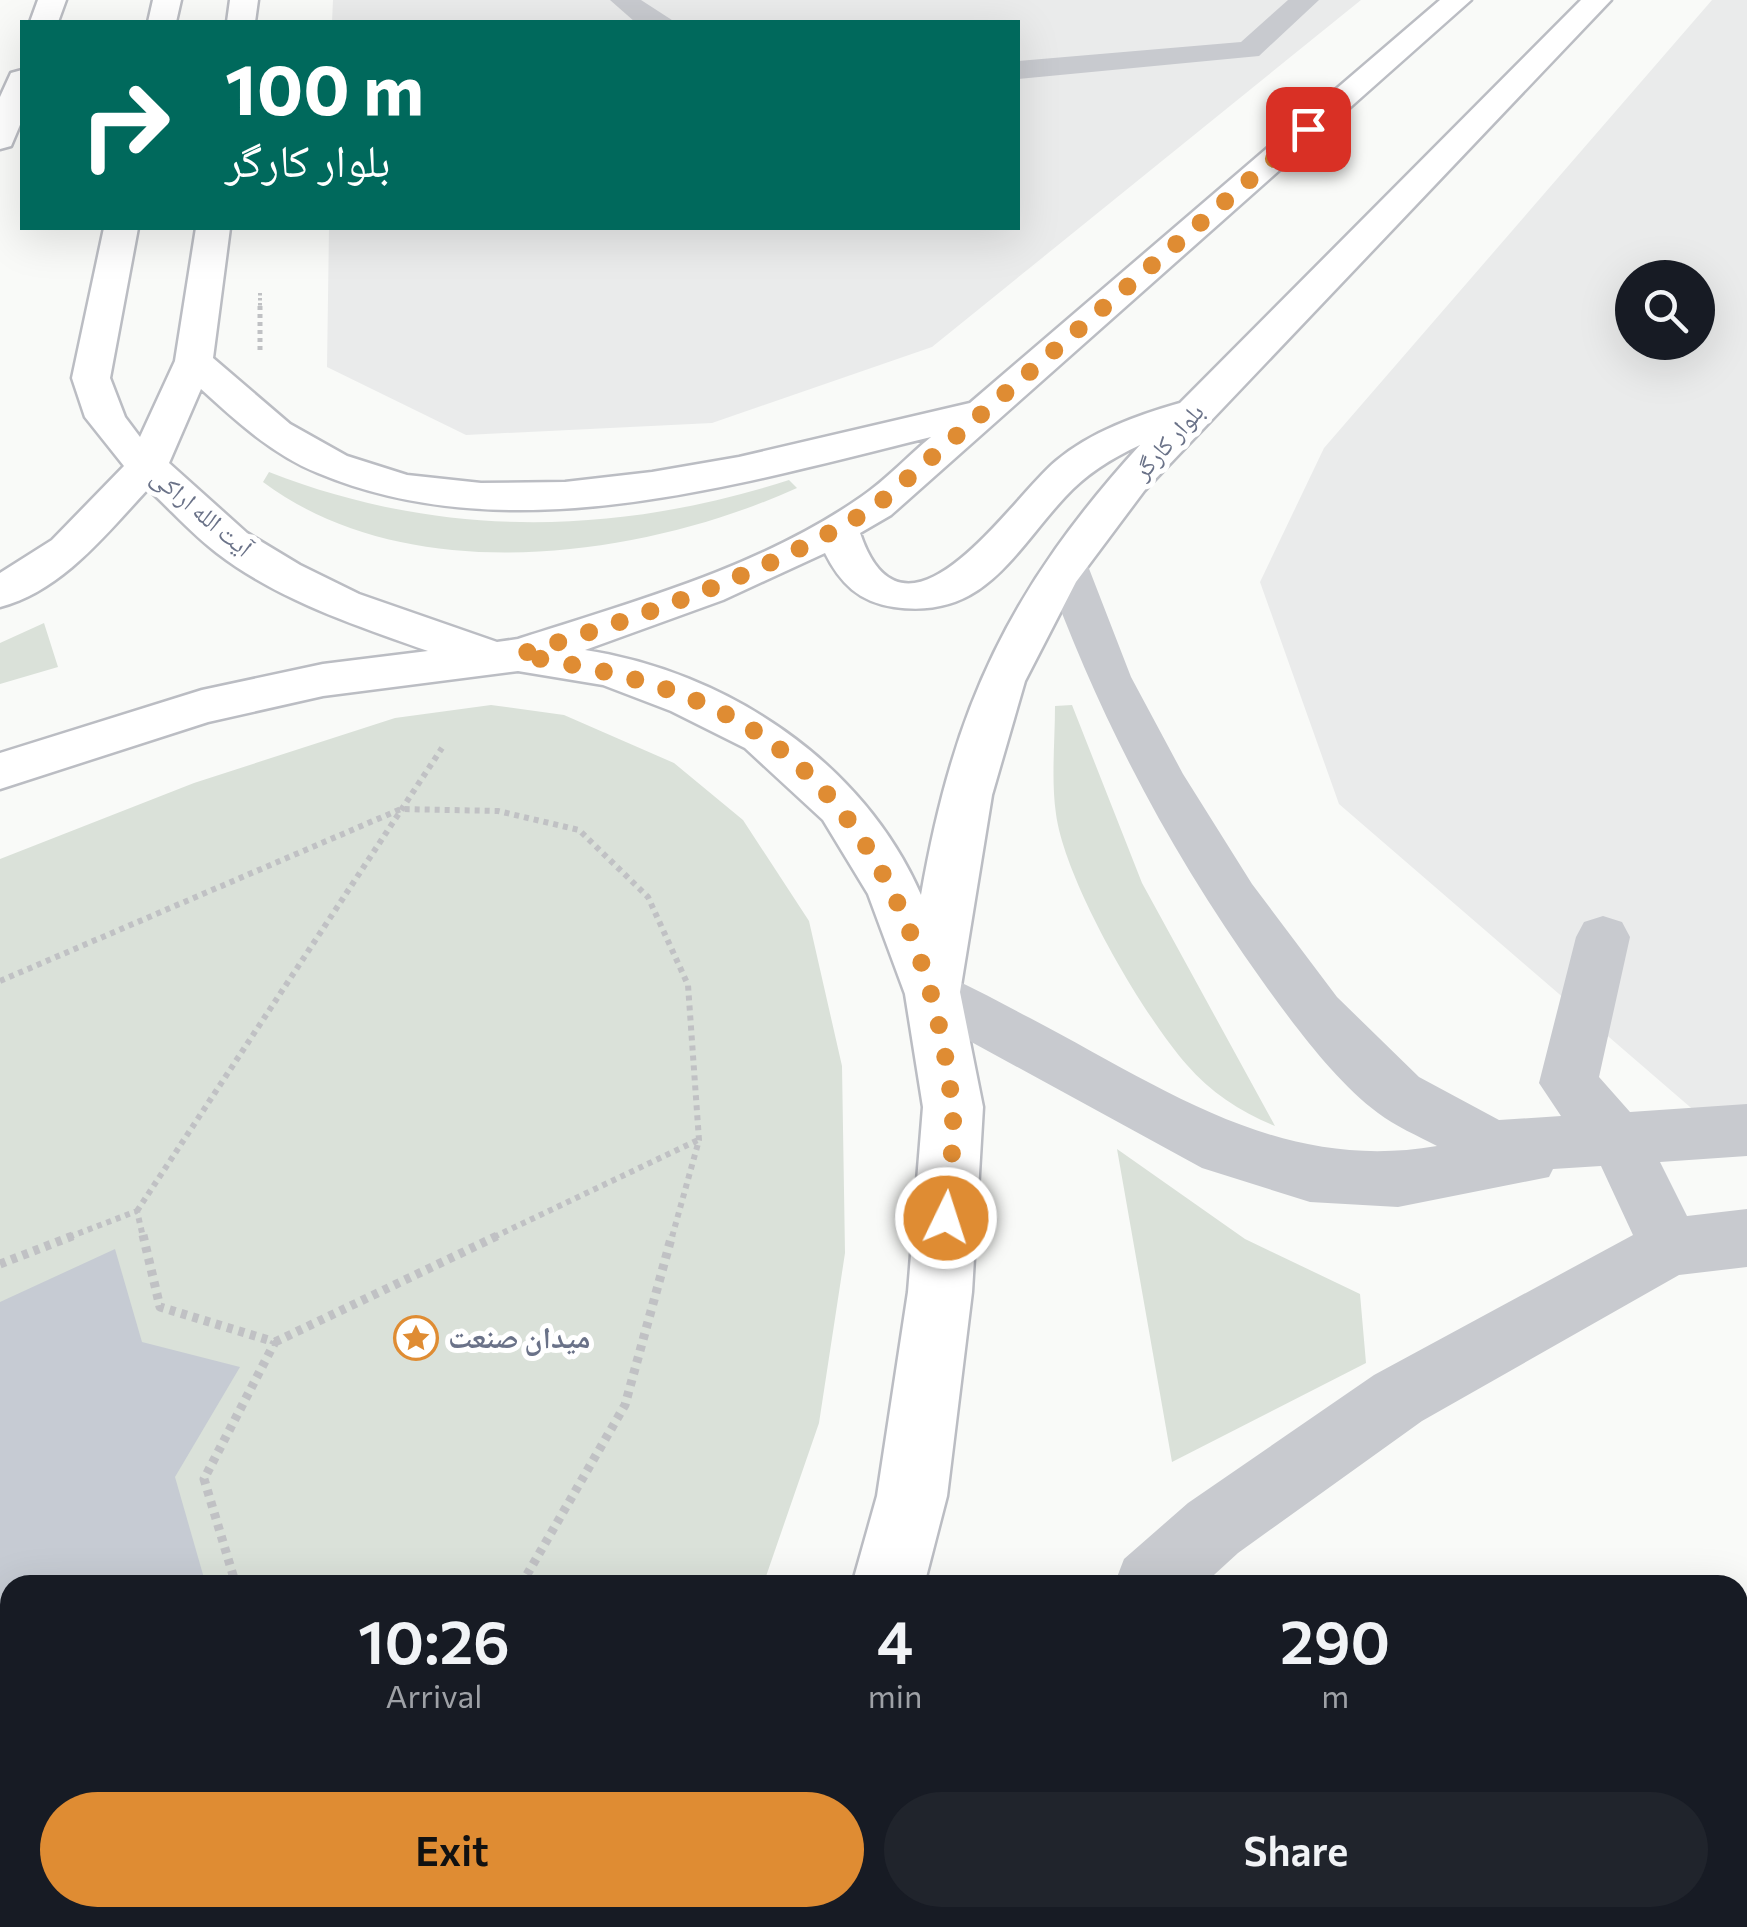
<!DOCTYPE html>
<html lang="en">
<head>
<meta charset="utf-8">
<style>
  :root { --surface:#171b24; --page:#20242c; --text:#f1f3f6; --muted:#9ea1a6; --accent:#df8c33 }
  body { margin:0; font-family:Commissioner,"Noto Naskh Arabic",sans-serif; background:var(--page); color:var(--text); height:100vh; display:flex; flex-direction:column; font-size:38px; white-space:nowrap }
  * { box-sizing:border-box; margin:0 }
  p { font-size:32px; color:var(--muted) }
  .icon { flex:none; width:55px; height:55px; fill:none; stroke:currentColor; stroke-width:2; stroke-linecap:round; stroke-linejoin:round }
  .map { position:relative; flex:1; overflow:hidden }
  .side { position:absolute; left:0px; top:1575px; width:1748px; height:352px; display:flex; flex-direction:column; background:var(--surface); border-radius:30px 30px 0 0; box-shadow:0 10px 40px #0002 }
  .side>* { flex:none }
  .banner { position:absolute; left:20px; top:20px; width:1000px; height:210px; border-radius:0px; box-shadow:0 10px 40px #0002; background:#00695c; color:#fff; overflow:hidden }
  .fabs { position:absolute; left:1615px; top:260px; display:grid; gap:20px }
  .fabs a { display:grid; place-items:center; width:100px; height:100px; border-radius:50%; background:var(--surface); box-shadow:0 10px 40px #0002; font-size:50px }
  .pin { position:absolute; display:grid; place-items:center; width:85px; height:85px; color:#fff; margin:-42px; border-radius:20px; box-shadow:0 5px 15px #0006 }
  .me { position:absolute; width:110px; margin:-55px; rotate:4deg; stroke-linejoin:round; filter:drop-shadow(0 0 8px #0008) }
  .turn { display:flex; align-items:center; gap:35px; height:210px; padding:0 40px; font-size:45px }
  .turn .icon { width:130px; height:130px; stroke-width:2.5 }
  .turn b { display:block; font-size:70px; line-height:85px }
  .eta { display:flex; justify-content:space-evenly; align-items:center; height:170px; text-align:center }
  .eta b { font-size:60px; font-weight:600; line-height:70px }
  .primary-button { display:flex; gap:20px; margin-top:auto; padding:20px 40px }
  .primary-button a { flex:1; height:115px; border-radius:60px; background:var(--accent); color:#111; font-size:40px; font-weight:600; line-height:115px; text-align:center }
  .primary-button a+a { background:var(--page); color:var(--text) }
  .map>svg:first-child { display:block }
  .built { fill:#eaebeb; fill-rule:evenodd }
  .green { fill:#dae1d9 }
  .water { fill:#c6cbd3 }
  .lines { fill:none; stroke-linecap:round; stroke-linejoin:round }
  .major-casing { stroke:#bbbdc3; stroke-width:5 }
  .path-far3 { stroke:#c0c1c4; stroke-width:4; stroke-dasharray:2.5 2.5; stroke-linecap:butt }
  .path-far2 { stroke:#c0c1c4; stroke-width:5; stroke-dasharray:4 4; stroke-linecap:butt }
  .path-far1 { stroke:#c0c1c4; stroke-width:6; stroke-dasharray:5 5; stroke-linecap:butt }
  .path { stroke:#c0c1c4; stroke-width:9; stroke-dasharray:6 6; stroke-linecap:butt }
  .minor { fill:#c8cacf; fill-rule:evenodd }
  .major { fill:#fff; fill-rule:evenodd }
  .route { stroke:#df8c33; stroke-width:18; stroke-dasharray:0 32.4 }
  .labels { text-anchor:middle; stroke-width:10; stroke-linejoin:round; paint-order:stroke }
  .far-street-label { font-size:25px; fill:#6a7288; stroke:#fff }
  .poi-label { font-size:30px; font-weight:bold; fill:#6a7288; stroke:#fff; text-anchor:start }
</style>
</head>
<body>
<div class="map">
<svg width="1747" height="1927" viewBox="0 0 1747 1927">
  <rect width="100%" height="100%" fill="#f9faf8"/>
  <path class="built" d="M333 0H1361L932 347 712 423 466 435 327 367 329 228H1018V22H332Z
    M1712 0H1747V1129L1719 1132 1339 804 1260 582 1324 448ZM1632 278H1698V342H1632Z"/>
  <path class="green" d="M269 472C440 539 615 536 789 480L797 488C642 558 409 591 263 482Z
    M44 623 58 667 0 684V643Z
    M491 705 564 715 674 763 743 820 809 921 842 1066 845 1253 819 1423 763 1585H10V1918H616L609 1927H0V859L194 783 395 718Z
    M1072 705 1142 883 1275 1126C1242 1113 1210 1092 1187 1065 1142 1014 1065 881 1056 814 1051 779 1055 741 1055 706Z
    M1117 1149 1245 1239 1360 1294 1366 1363 1172 1462Z
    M1747 1734V1927H1371L1376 1918H1738V1738Z"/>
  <path class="water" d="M115 1249 142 1342 240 1367 175 1477 206 1585H10V1788L4 1798 0 1797V1302Z"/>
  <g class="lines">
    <g class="major-casing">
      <path id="major" d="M38 0H66L58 22H30Z
        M153 0H181L176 22H148Z
        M230 0H258L255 22H227Z
        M1440 0H1471L891 515 860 533C905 666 1011 498 1056 461 1090 432 1138 415 1180 403L1581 0H1611L1144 491 1076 582 1025 681 992 795 960 992 983 1107 972 1292 947 1496 924 1585H852L877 1496 908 1292 923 1107 905 994 868 894 823 820 745 748 671 711 603 685 518 671 323 696 208 722 0 789V753L202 690 323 664 428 651C355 625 278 600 217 553 192 534 171 510 148 489 107 533 62 591 0 607V573L52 540 124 466 85 417 72 378 104 228H138L110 378 125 417 140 437 175 361 196 228H230L213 358 290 424 347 456 407 475 481 483 565 482 652 472 739 457 970 403ZM201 389C236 421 273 455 318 473 511 554 738 484 931 437 908 456 886 480 861 497 761 567 633 602 518 639L497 642 359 594 300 565 247 533 169 463ZM1140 445C1010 588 954 705 921 895 863 762 727 672 585 650L723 600 825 553C840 583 859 602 894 607 984 620 1013 553 1065 497 1086 474 1112 458 1140 445Z
        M22 70V120L11 146 0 149V97L11 73Z
        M726 1918H808L804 1927H722Z"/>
    </g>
    <path class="path-far3" d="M260 293V308"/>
    <path class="path-far2" d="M260 306V350"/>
    <path class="path-far1" d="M0 981 401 809 498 811 579 830 648 897 688 985 699 1140 672 1237
      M137 1211 442 748
      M69 1237 137 1211 143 1237
      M494 1237 698 1140"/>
    <path class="path" d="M143 1235 160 1307 275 1342 204 1479 236 1585
      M0 1264 75 1235
      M275 1342 499 1235
      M521 1585 625 1405 672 1235
      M0 1867 10 1870
      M24 1918 26 1927
      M304 1927 312 1918"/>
    <path class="minor" d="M610 0H641L675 22H635Z
      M1288 0H1319L1259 56 1018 79V61L1241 42Z
      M1066 552 1081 556 1088 566 1131 677 1183 774 1252 884 1337 997 1419 1077 1499 1120 1561 1116 1539 1083 1576 937 1584 922 1603 916 1622 922 1630 937 1599 1077 1630 1112 1747 1104V1156L1660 1162 1687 1216 1747 1209V1267L1679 1275 1422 1421 1238 1553 1203 1585H1114L1124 1559 1188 1503 1374 1375 1633 1235 1601 1166 1553 1169 1549 1177 1398 1207 1310 1202 1202 1168 913 1010 905 994 913 978 933 971C967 983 998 1002 1030 1018 1164 1088 1279 1173 1437 1146 1418 1136 1395 1126 1378 1113 1335 1081 1294 1025 1263 982 1168 849 1100 719 1044 566L1051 556Z
      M780 1918H867L863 1927H776Z"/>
    <use href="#major" class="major"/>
  </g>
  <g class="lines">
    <path class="route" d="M946 1218C948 1182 956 1140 952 1104 937 966 880 818 762 736 691 687 602 669 518 655 642 616 765 575 876 506L1308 129"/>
  </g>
  <defs>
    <g id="sight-ring" transform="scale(2.25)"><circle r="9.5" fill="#fff" stroke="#df8c33" stroke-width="1.5"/><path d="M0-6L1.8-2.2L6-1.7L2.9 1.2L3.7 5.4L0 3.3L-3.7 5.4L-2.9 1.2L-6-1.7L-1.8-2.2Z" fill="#df8c33"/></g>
  </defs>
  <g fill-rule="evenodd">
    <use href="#sight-ring" x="416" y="1338"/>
  </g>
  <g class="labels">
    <g class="far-street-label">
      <text transform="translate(1168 441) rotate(-48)" y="9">بلوار کارگر</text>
      <text transform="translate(202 512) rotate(40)" y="9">آیت الله اراکی</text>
    </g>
    <g class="poi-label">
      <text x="448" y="1348">میدان صنعت</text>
    </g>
  </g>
</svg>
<div class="fabs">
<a><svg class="icon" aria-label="search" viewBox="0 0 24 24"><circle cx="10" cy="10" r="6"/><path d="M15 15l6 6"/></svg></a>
</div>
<div class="pin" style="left:1308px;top:129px;background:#d93025"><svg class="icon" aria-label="arrive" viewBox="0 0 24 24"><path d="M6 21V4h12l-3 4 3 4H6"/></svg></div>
<svg class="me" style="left:946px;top:1218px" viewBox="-20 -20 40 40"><circle r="17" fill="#df8c33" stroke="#fff" stroke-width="3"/><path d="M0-11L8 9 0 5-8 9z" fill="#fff"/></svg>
<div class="banner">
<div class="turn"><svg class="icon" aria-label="right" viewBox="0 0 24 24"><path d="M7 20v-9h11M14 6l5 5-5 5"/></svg><div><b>100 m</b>بلوار کارگر</div></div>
</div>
<section class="side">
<div class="eta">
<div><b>10:26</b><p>Arrival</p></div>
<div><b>4</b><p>min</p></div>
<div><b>290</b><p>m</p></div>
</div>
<div class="primary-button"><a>Exit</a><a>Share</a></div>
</section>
</div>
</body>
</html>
